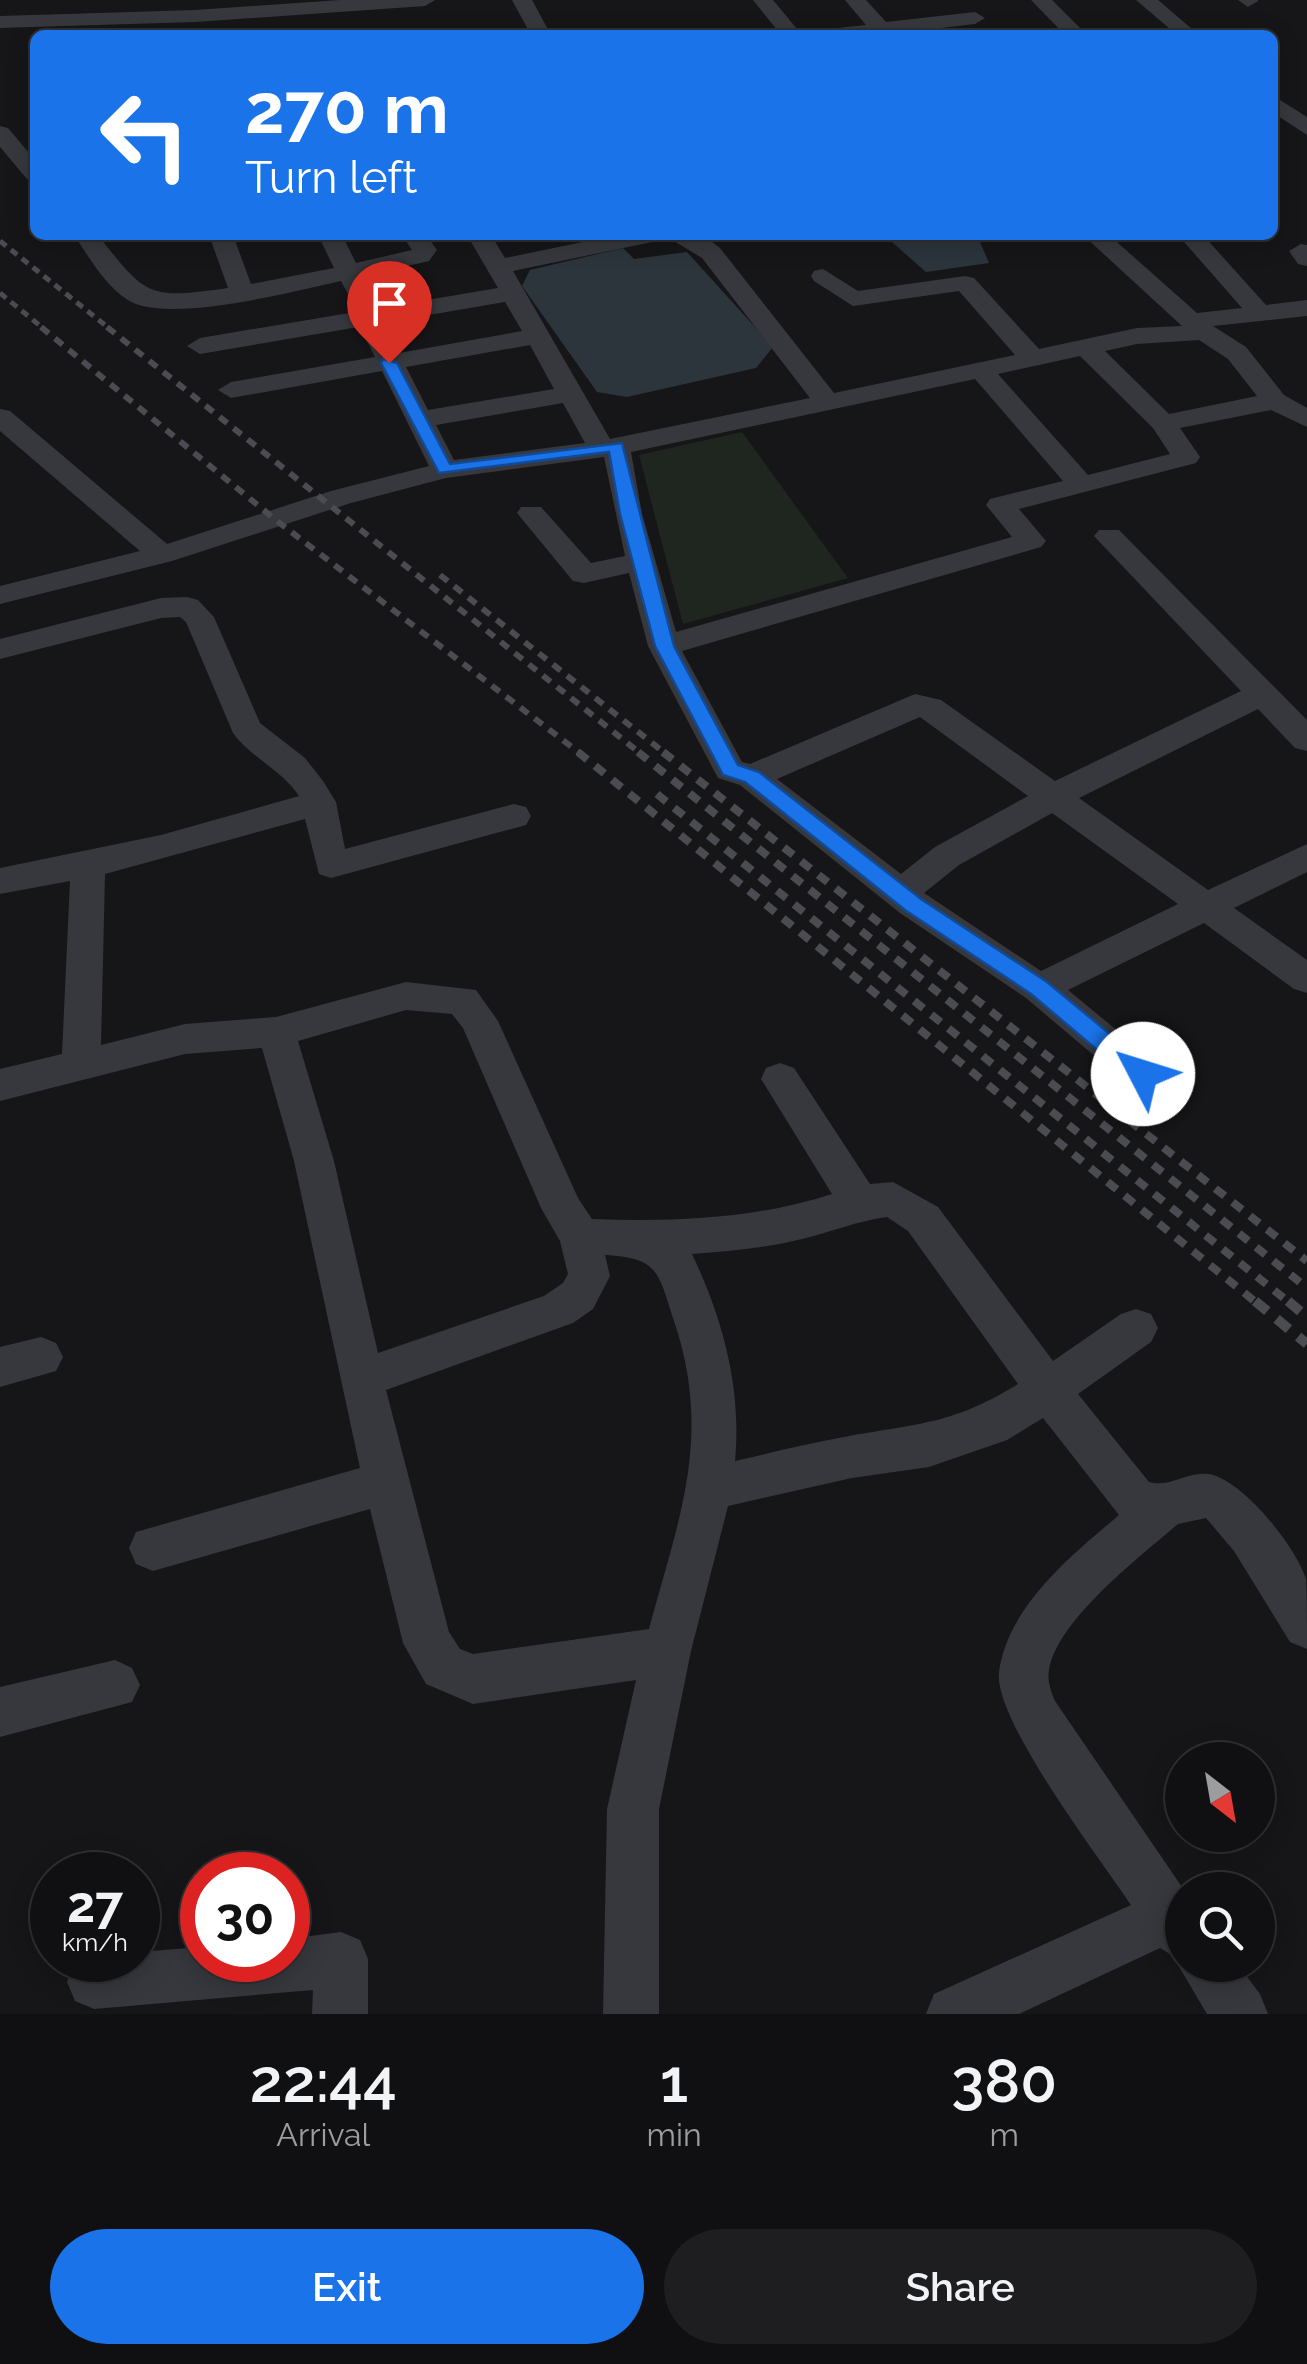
<!DOCTYPE html>
<html lang="en">
<head>
<meta charset="utf-8">
<style>
  :root { --surface:#101012; --page:#1e1e20; --text:#f1f3f6; --muted:#9c9d9f; --line:#303032; --accent:#1a73e8 }
  body { margin:0; font-family:Raleway,sans-serif; background:var(--page); color:var(--text); height:100vh; display:flex; flex-direction:column; font-size:38px; white-space:nowrap }
  * { box-sizing:border-box; margin:0 }
  p { font-size:32px; color:var(--muted) }
  .icon { flex:none; width:55px; height:55px; fill:none; stroke:currentColor; stroke-width:2; stroke-linecap:round; stroke-linejoin:round }
  .map { position:relative; height:2014px; overflow:hidden }
  .drawer { display:flex; flex-direction:column; background:var(--surface); flex:1 }
  .drawer>* { flex:none }
  .top-card { position:absolute; left:30px; top:30px; width:1248px; height:210px; border-radius:15px; box-shadow:0 5px 25px #0003,0 0 0 2px var(--line); background:#1a73e8; color:#fff; overflow:hidden }
  .needle { width:65px; rotate:149deg }
  .tools { position:absolute; left:1165px; top:1742px; display:grid; gap:20px }
  .tools a { display:grid; place-items:center; width:110px; height:110px; border-radius:50%; background:var(--surface); box-shadow:0 5px 25px #0003,0 0 0 2px var(--line); font-size:50px }
  .speed { position:absolute; left:30px; top:1852px; display:flex; gap:20px; font-size:50px; font-weight:700; text-align:center }
  .speed>* { display:grid; place-content:center; width:130px; height:130px; border-radius:50%; background:var(--surface); box-shadow:0 5px 25px #0003,0 0 0 2px var(--line); line-height:1 }
  .speed small { font-size:25px; font-weight:400 }
  .speed .limit { border:15px solid #d22; background:#fff; color:#111 }
  .pin { position:absolute; display:grid; place-items:center; width:85px; height:85px; color:#fff; margin:-102px -42px; border-radius:50% 50% 50% 0; rotate:-45deg; box-shadow:0 0 10px #0007 }
  .pin .icon { rotate:45deg }
  .me { position:absolute; width:110px; margin:-55px; rotate:310deg; stroke-linejoin:round; filter:drop-shadow(0 0 8px #0008) }
  .turn { display:flex; align-items:center; gap:35px; height:210px; padding:0 50px; font-size:45px }
  .turn .icon { width:130px; height:130px; stroke-width:2.5 }
  .turn b { display:block; font-size:70px; line-height:85px }
  .eta { display:flex; justify-content:space-evenly; align-items:center; height:170px; text-align:center }
  .eta b { font-size:60px; font-weight:600; line-height:70px }
  .primary-button { display:flex; gap:20px; margin-top:auto; padding:20px 50px }
  .primary-button a { flex:1; height:115px; border-radius:60px; background:var(--accent); color:#fff; font-size:40px; font-weight:600; line-height:115px; text-align:center }
  .primary-button a+a { background:var(--page); color:var(--text) }
  .map>svg:first-child { display:block }
  .green { fill:#1e261f }
  .water { fill:#2c353c }
  .lines { fill:none; stroke-linecap:round; stroke-linejoin:round }
  .minor { fill:#37383d; fill-rule:evenodd }
  .rail-far3 { stroke:#4a4c52; stroke-width:5; stroke-dasharray:8 6; stroke-linecap:butt }
  .rail-far2 { stroke:#4a4c52; stroke-width:6; stroke-dasharray:10 8; stroke-linecap:butt }
  .rail-far1 { stroke:#4a4c52; stroke-width:8; stroke-dasharray:12 10; stroke-linecap:butt }
  .rail { stroke:#4a4c52; stroke-width:10; stroke-dasharray:16 12; stroke-linecap:butt }
  .route { fill:#1a73e8; stroke:#114b97; stroke-width:2.5 }
</style>
</head>
<body>
<div class="map">
<svg width="1307" height="2014" viewBox="0 0 1307 2014">
  <rect width="100%" height="100%" fill="#161618"/>
  <path class="green" d="M742 432 848 578 683 624 639 455Z"/>
  <path class="water" d="M884 235H977L989 263 926 272Z
    M623 248 634 259 687 252 773 347 756 368 627 397 597 392 522 286 530 270Z"/>
  <g class="lines">
    <path class="minor" d="M340 0H435L425 6 195 22 0 28V16L195 10Z
      M512 0H532L551 35H531Z
      M753 0H773L802 35H781Z
      M845 0H866L886 22 975 12 985 18 975 24 882 35H818L828 29 866 25Z
      M1031 0H1052L1087 35H1065Z
      M1136 0H1158L1199 35H1177Z
      M1238 0H1258V1L1248 7Z
      M1272 95 1307 117V135L1272 112Z
      M0 126 8 128 35 160V181L27 179 0 147Z
      M74 235H98C147 298 149 299 228 288L209 235H233L251 284 334 268 318 235H342L356 263 412 250 402 235H426L437 250 429 261 363 276 370 291 358 298 349 296 341 281C295 291 167 325 128 300 105 286 89 257 74 235Z
      M467 235H491L505 258 617 235H664L652 242 513 271 610 439 810 398 702 258 664 235H703L720 248 834 393 1015 355 959 291 853 306 814 281 811 276 814 271 823 269 858 291 965 276 974 278 1039 349 1137 328 1182 326 1083 235H1109L1197 313 1242 308 1178 235H1203L1266 305 1307 300V316L1213 326 1246 347 1284 395 1307 408V427L1271 410 1180 428 1200 457 1196 463 1019 509 1046 541 1041 547 682 651 742 762 750 764 915 694 941 700 1055 781 1241 691 1094 536 1099 530H1119L1307 720V751L1295 748 1258 709 1079 798 1208 890 1307 844V872L1234 908 1307 960V993L1294 989 1204 923 1068 990 1183 1085 1189 1096 1183 1107 1169 1112 1155 1107 1026 998 900 913 740 785 718 778 648 646 629 573 584 583 573 581 517 513 521 507H541L591 563 625 556 604 457 446 478 351 503 172 561 0 604V586L140 551 0 431V409L10 411 167 544 331 491 429 466 382 371 231 398 218 390 231 382 375 357 367 341 380 333 389 336 399 353 522 331 505 302 200 354 187 346 200 338 498 288ZM1199 340 1228 359 1257 396 1169 414 1105 351 1137 344ZM530 345 554 389 428 410 406 367ZM1080 356 1153 428 1170 454 1088 475 998 374ZM975 379 1063 481 990 499 986 505 1012 537 676 632 642 514 631 452ZM563 403 585 443 454 460 436 425ZM920 717 1028 796 935 847 901 874 777 779ZM1052 813 1178 904 1041 971 924 893 959 865Z
      M1301 244 1307 245V266L1298 264 1289 251Z
      M187 597 198 600 214 617 260 723 305 758 323 781 336 802 345 849 514 804 526 807 531 816 526 825 331 878 319 874 305 819 105 874 101 1045 185 1024 276 1017 406 982 476 990 498 1021 578 1198 592 1219C673 1222 755 1219 832 1194L761 1079 766 1068 780 1063 794 1068 870 1184 893 1182 938 1207 1053 1361 1121 1314 1136 1309 1151 1314 1158 1328 1151 1342 1078 1394 1149 1482C1170 1488 1187 1471 1209 1474 1243 1480 1296 1547 1306 1579 1307 1598 1307 1629 1307 1649L1290 1642 1234 1551 1206 1518 1178 1524C1141 1556 1057 1620 1049 1670 1047 1681 1051 1691 1055 1701L1184 1890 1182 1965H1238L1260 1994 1268 2014H1207L1178 1965 1180 1960 1160 1948 1019 2014H926L934 1994 1131 1905C1102 1861 993 1720 999 1672 1008 1606 1072 1555 1119 1515L1043 1418 1007 1440 929 1467 852 1478 728 1506 691 1651 659 1809V2014H603L607 1809 636 1680 473 1704 426 1684 403 1643 370 1509 153 1571 136 1564 129 1548 136 1532 360 1468 294 1161 262 1048 185 1054 0 1101V1069L62 1054 70 881 0 894V868L161 835 299 796C281 769 251 758 233 733L186 622 180 617 161 618 0 659V639L161 598ZM406 1010 452 1014 463 1028 541 1208 560 1241 568 1274 563 1283 544 1296 378 1353 334 1161 298 1041ZM887 1217 908 1231 1018 1384C953 1424 921 1423 849 1436 811 1443 773 1452 735 1461 742 1389 723 1319 692 1254 729 1251 766 1248 802 1239 831 1232 857 1221 887 1217ZM605 1255C660 1258 658 1273 674 1321 713 1437 679 1517 649 1629L473 1654 460 1649 449 1632 386 1390 573 1323 593 1309 610 1276Z
      M41 1337 56 1343 63 1357 56 1371 0 1387V1347Z
      M115 1660 132 1668 140 1685 132 1702 0 1737V1687Z
      M341 1932 360 1940 368 1959V2014H312L313 1990 94 2009 75 2001 67 1982 75 1963 81 1960H138V1952L202 1947V1960H288V1939Z"/>
    <path class="rail-far3" d="M0 241 110 329
      M0 293 44 329"/>
    <path class="rail-far2" d="M41 327 277 521 581 754
      M107 327 641 754
      M440 575 666 754"/>
    <path class="rail-far1" d="M578 752 1258 1304
      M638 752 1307 1288
      M663 752 1307 1261
      M657 794 1291 1304"/>
    <path class="rail" d="M1255 1301 1307 1344
      M1288 1301 1307 1317"/>
  </g>
  <path class="route" d="M383 359 397 363 450 464 622 443 674 646 738 765 759 772 921 899 1047 982 1151 1068 1154 1074 1151 1081H1134L1031 994 905 910 745 782 723 775 655 646 620 514 609 452 439 473 381 363Z"/>
</svg>
<div class="tools">
<a><svg class="needle" viewBox="-14 -14 28 28"><path d="M0-13l5 13h-10z" fill="#e53935"/><path d="M0 13l5-13h-10z" fill="#9c9d9f"/></svg></a>
<a><svg class="icon" aria-label="search" viewBox="0 0 24 24"><circle cx="10" cy="10" r="6"/><path d="M15 15l6 6"/></svg></a>
</div>
<div class="speed"><div>27<small>km/h</small></div><div class="limit">30</div></div>
<div class="pin" style="left:389px;top:363px;background:#d93025"><svg class="icon" aria-label="arrive" viewBox="0 0 24 24"><path d="M6 21V4h12l-3 4 3 4H6"/></svg></div>
<svg class="me" style="left:1143px;top:1074px" viewBox="-20 -20 40 40"><circle r="19" fill="#fff"/><path d="M0-13L10 11 0 6-10 11z" fill="#1a73e8"/></svg>
<div class="top-card">
<div class="turn"><svg class="icon" aria-label="left" viewBox="0 0 24 24"><path d="M17 20v-9H6M10 6l-5 5 5 5"/></svg><div><b>270 m</b>Turn left</div></div>
</div>
</div>
<section class="drawer">
<div class="eta">
<div><b>22:44</b><p>Arrival</p></div>
<div><b>1</b><p>min</p></div>
<div><b>380</b><p>m</p></div>
</div>
<div class="primary-button"><a>Exit</a><a>Share</a></div>
</section>
</body>
</html>
